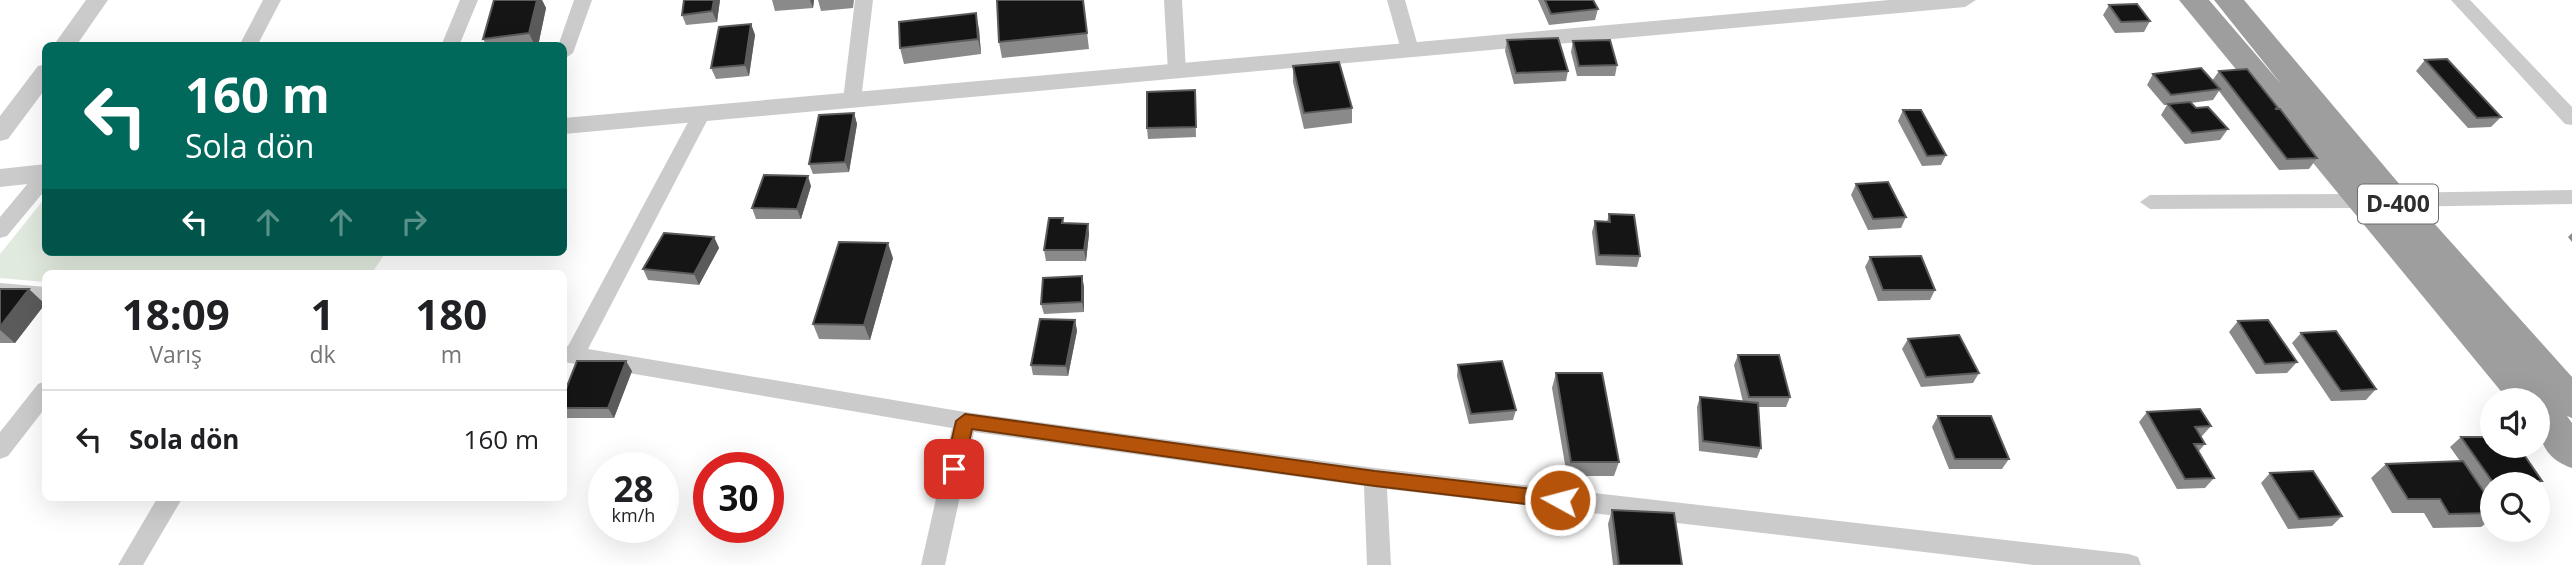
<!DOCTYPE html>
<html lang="tr">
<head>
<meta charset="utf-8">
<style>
  :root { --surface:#fff; --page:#f2f2f2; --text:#202124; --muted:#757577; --line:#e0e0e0 }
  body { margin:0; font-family:"Open Sans",sans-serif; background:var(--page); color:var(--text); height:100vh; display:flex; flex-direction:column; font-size:26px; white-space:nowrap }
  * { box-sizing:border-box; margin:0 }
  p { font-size:23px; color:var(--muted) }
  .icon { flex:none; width:38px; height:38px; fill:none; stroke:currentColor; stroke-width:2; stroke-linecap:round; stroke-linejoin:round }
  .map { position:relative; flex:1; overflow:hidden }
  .side { position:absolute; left:42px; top:270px; width:525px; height:231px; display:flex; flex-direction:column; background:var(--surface); border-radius:10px; box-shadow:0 7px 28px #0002 }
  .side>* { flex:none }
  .top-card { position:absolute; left:42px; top:42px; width:525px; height:214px; border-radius:10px; box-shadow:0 7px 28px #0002; background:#00695c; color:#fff; overflow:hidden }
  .tools { position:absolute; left:2480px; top:388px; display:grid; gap:14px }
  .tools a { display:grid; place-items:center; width:70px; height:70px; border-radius:50%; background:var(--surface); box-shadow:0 7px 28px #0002; font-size:35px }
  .speed { position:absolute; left:588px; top:452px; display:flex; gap:14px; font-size:35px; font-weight:700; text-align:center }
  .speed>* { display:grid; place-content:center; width:91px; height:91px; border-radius:50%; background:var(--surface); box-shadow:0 7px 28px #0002; line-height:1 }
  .speed small { font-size:18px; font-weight:400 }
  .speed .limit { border:10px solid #d22; background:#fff; color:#111 }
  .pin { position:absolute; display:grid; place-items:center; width:60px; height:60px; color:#fff; margin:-30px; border-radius:14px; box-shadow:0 4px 10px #0006 }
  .me { position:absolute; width:77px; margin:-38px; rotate:277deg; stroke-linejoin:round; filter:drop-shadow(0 0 5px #0008) }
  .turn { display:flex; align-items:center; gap:24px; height:147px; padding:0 28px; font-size:32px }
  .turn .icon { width:91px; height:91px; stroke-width:2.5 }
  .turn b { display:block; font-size:49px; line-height:60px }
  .lanes { display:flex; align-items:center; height:66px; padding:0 28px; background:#0003; justify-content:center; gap:35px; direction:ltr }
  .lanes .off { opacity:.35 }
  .eta { display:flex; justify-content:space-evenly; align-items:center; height:119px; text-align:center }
  .eta b { font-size:42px; font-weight:700; line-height:49px }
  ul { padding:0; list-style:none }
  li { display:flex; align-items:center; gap:21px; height:98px; padding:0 28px; border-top:2px solid var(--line) }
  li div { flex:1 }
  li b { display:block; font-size:26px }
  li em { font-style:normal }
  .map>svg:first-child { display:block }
  .green { fill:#e1eade }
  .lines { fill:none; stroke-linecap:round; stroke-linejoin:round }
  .minor { fill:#cbcbcb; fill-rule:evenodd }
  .tertiary { fill:#cbcbcb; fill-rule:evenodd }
  .trunk { fill:#9e9e9e; fill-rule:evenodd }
  .wall { fill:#8a8a8a }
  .shaded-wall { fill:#5b5b5b }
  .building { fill:#151515; stroke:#5b5b5b; stroke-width:2 }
  .route { fill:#b45309; stroke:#753606; stroke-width:2 }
  .labels { text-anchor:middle; stroke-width:7; stroke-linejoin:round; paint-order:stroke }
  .shield { fill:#fff; stroke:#6d6d6d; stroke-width:2 }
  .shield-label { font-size:23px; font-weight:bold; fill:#2e2e2e }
</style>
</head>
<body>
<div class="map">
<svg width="2572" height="565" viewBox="0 0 2572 565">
  <rect width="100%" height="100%" fill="#fff"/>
  <path class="green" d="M45 198 46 252H386L372 273H46L45 282 0 278V254Z"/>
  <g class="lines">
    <path class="minor" d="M263 0H281L257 46H239Z
      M460 0H478L459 46H441Z
      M574 0H592L573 53 564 59V46H558Z
      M855 0H873L861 100 852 106 843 100Z
      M1164 0H1182L1186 71 1177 77 1168 71Z
      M1387 0H1405L1419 50 1416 54 1410 56 1401 50Z
      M2451 0H2470L2572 107V125L2565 124Z
      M702 107 711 113 588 349 965 412 1375 468 2129 554 2138 557 2141 565H2035L1387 489 1391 565H1367L1364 486 974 432 945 565H921L952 428 564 362V346H568L693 113Z
      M46 168V189L7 236 0 238V217L39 170Z
      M2572 190V204L2394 207 2384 200 2394 193Z
      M2362 194 2372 201 2362 208 2150 209 2140 202 2150 195Z
      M0 283 46 287V303L0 299Z
      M46 381V407L8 456 0 459V432L38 384Z
      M158 497H183L143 565H118Z"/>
    <path class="tertiary" d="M86 0H108L76 46H53Z
      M1889 0H1976L1965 7 564 134V118Z
      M46 64V88L8 139 0 141V116L38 66Z
      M46 164V182L0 187V169Z"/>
    <path class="trunk" d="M2179 0H2209L2282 85 2214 0H2244L2406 192 2572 377V418L2567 416 2572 423V468C2538 456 2538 432 2538 401H2509Z"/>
  </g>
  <path class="wall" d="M494 0H542L546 8 538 46H487L483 39Z
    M720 0 717 22 686 25 682 15Z
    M772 0H814L813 8 775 11Z
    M818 0H854L853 8 821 11Z
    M1083 0 1089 49 1002 58 999 42Z
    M1538 0H1593L1598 9 1595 20 1549 25Z
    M2109 5 2150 21 2144 32 2115 33 2103 15Z
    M751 24 755 35 749 76 716 79 711 68Z
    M979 29 981 54 904 64 900 48Z
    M1507 40 1568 71 1566 81 1514 84 1505 51Z
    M1573 41 1617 65 1615 76H1577L1571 52Z
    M2425 60 2501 117 2491 127 2468 128 2416 71Z
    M1293 66 1352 108V123L1304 129 1293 82Z
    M2219 71 2278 108 2277 109 2317 158 2309 169 2279 170 2219 91 2213 100 2191 103 2196 108 2228 129 2220 140 2185 144 2161 115 2167 105H2164L2147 85 2153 74 2212 81Z
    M1195 90 1196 137 1148 139 1147 128Z
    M1903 110 1946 155 1941 165 1922 166 1898 121Z
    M854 113 857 124 849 172 813 174 809 164Z
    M1856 184 1906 217 1901 228 1868 230 1851 195Z
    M811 186 801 219H756L752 208Z
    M1609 214 1640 256 1637 267 1596 265 1592 232 1595 221 1607 222Z
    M1063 218 1064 223 1088 224 1089 234 1086 261H1046L1044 250Z
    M2572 233V242L2568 237Z
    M714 237 719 248 699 285 648 280 643 269Z
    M1870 257 1935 290 1930 300 1878 301 1865 267Z
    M893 258 870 340 819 339 813 324Z
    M1082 276 1084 287V312L1044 314 1041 304Z
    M0 289 45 304 15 343H0Z
    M1075 320 1077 331 1068 376 1033 375 1031 365Z
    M2238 321 2297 362 2287 373 2256 374 2229 332Z
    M2301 333 2376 389 2366 400 2331 401 2292 343Z
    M1908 339 1979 373 1973 383 1921 387 1902 349Z
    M1738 355 1790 397 1786 407H1758L1761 448 1757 458 1699 451 1697 407 1700 397 1743 402 1734 365Z
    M1458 365 1516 410 1513 420 1469 424 1457 376Z
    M632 371 614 418H565L564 416V394Z
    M1556 373 1619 462 1614 476H1567L1552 388Z
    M2147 412 2211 426 2202 436H2200L2205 444 2198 452 2214 478 2205 488 2177 489 2139 422Z
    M1938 416 2009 459 2002 469H1949L1932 427Z
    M2461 437 2542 481 2537 485H2492V491H2484L2492 504V519L2481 527 2433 528 2424 513H2392L2371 478 2386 464 2460 461 2450 447Z
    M2270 473 2342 516 2332 526 2288 529 2261 483Z
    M1612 510 1682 565H1613L1608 524Z"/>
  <path class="shaded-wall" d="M537 0H542L546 8 538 46H535L529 33Z
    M714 0H720L717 22 712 11Z
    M810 0H814L813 8Z
    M976 13 979 29 981 54 978 39Z
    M751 24 755 35 749 76 745 65Z
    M854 113 857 124 849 172 845 162Z
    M808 176 811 186 801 219 797 209Z
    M1088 224 1089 234 1086 261 1084 250Z
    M714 237 719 248 699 285 694 274Z
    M888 243 893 258 870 340 864 325Z
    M1082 276 1084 287V312L1082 302Z
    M29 289 45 304 15 343 0 330V327Z
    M1075 320 1077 331 1068 376 1066 366Z
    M626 361 632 371 614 418 608 408Z"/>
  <path class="building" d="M494 0H537L529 33 483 39Z
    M684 0H714L712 11 682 15Z
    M997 0H1083L1087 33 999 42Z
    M1545 0H1593L1598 9 1551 14Z
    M2137 4 2150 21 2121 22 2109 5Z
    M976 13 978 39 900 48 899 22Z
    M751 24 745 65 711 68 719 27Z
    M1558 38 1568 71 1516 73 1507 40Z
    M1610 40 1617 65 1579 66 1573 41Z
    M2447 59 2501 117 2477 118 2425 60Z
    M1339 62 1352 108 1304 113 1293 66Z
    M2201 68 2220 89 2171 95 2153 74Z
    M2247 69 2278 108 2275 109H2280L2317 158 2287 159 2219 71Z
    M1195 90 1196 127 1147 128V92Z
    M2190 102 2196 108 2208 107 2228 129 2192 133 2168 104Z
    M1903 110H1921L1946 155 1927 156Z
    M854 113 845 162 809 164 819 115Z
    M764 175 808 176 797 209 752 208Z
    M1888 182 1906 217 1873 219 1856 184Z
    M1609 214 1634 215 1640 256 1599 255 1595 221 1610 222Z
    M1049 218H1063L1062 223 1088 224 1084 250H1044Z
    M664 233 714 237 694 274 643 269Z
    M839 242 888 243 864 325 813 324Z
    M1921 256 1935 290H1883L1870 257Z
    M1082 276V302L1041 304 1043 278Z
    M0 289H29L0 327Z
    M1040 319 1075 320 1066 366 1031 365Z
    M2268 320 2297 362 2265 364 2238 321Z
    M2336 331 2376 389 2341 391 2301 333Z
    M1959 335 1979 373 1926 377 1908 339Z
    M1738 355H1779L1790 397H1749Z
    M577 361H626L608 408H564V394Z
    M1502 361 1516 410 1471 414 1458 365Z
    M1556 373H1602L1619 462H1571Z
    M1700 397 1758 403 1761 448 1703 441Z
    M2200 409 2211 426 2195 427 2205 444H2194L2214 478 2185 479 2147 412Z
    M1938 416H1991L2009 459H1955Z
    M2461 437H2492V446H2518L2542 481H2492Z
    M2463 461 2492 504V513L2449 514 2440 499H2408L2386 464Z
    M2313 471 2342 516 2299 519 2270 473Z
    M1612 510 1674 513 1682 565H1619Z"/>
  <path class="route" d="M965 414 1375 471 1560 492 1569 500 1560 508 1375 486 972 429 963 469 954 476 945 469 956 421Z"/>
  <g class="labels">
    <rect class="shield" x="2358" y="184.5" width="80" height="39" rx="5"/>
    <g class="shield-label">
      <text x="2398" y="212">D-400</text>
    </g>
  </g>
</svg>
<div class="tools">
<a><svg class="icon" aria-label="sound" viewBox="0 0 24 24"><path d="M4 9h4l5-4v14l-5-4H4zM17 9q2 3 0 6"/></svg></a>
<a><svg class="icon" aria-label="search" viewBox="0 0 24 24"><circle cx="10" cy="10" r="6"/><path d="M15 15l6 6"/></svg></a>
</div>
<div class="speed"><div>28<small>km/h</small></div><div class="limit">30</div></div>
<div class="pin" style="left:954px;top:469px;background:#d93025"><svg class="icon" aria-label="arrive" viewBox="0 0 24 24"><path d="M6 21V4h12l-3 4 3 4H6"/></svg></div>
<svg class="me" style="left:1560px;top:500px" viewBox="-20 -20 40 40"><circle r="17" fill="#b45309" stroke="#fff" stroke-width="3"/><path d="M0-11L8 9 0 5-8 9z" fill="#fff"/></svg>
<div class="top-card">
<div class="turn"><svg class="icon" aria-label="left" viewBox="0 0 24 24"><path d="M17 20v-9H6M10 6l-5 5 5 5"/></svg><div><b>160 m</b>Sola dön</div></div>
<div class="lanes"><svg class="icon" aria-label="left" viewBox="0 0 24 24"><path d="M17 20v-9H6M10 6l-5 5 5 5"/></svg><svg class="icon off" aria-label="ahead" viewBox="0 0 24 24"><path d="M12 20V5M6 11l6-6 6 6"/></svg><svg class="icon off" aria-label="ahead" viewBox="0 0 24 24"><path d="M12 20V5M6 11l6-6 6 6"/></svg><svg class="icon off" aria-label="right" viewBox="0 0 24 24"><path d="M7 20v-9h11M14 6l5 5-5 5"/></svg></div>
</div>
<section class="side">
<div class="eta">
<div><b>18:09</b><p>Varış</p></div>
<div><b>1</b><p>dk</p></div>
<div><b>180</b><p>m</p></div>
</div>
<ul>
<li><svg class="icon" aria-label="left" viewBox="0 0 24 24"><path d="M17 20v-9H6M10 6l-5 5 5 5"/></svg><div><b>Sola dön</b></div><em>160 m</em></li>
</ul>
</section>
</div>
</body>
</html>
